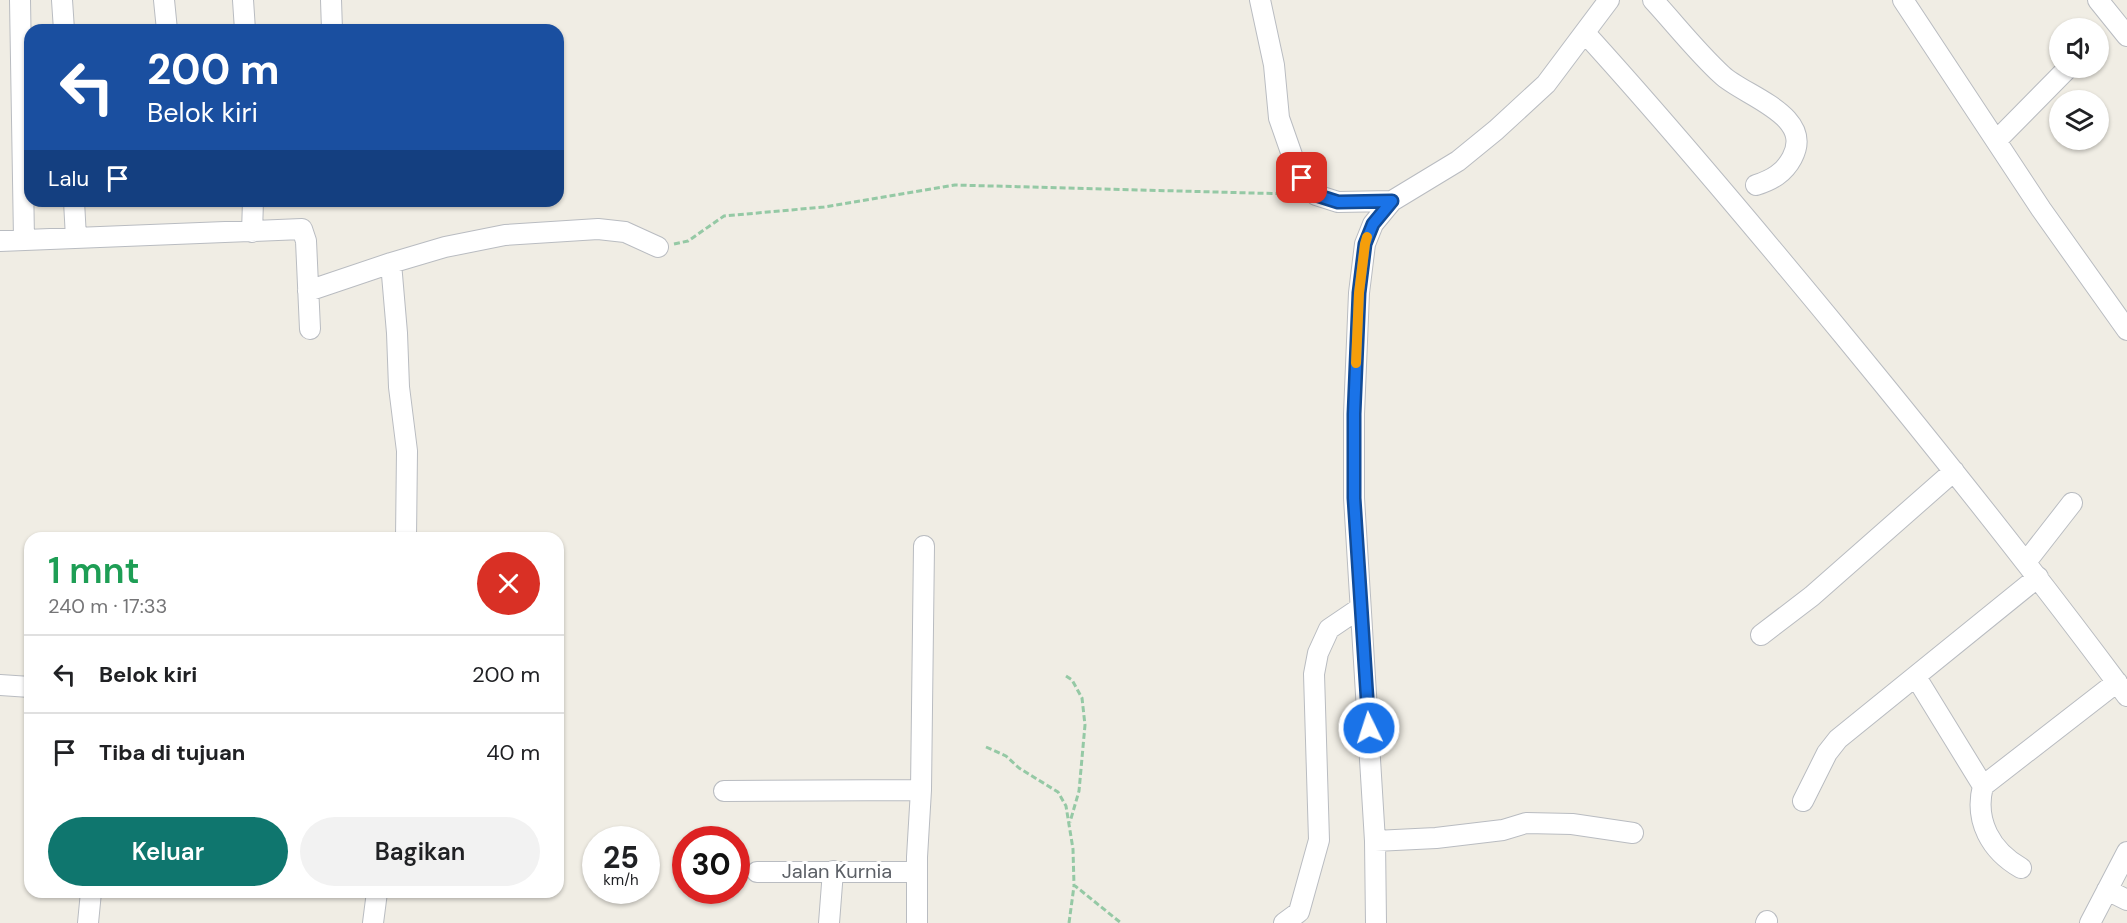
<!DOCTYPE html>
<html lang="id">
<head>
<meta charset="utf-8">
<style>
  :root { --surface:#fff; --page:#f2f2f2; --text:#202124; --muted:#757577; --line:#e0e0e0; --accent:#0f766e }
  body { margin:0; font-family:"DM Sans",sans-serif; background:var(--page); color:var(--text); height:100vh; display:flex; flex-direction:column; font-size:22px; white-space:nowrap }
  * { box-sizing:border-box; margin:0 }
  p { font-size:20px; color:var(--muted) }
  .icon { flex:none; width:33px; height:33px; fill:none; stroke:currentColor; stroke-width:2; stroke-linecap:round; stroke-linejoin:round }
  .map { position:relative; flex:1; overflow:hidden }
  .panel { position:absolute; left:24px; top:532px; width:540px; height:366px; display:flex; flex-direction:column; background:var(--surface); border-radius:18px; box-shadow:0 2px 4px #0004 }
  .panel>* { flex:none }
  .guide { position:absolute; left:24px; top:24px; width:540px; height:183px; border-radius:18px; box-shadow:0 2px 4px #0004; background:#1a4fa0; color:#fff; overflow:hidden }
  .buttons { position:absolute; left:2049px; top:18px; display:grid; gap:12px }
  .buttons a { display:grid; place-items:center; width:60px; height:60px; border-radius:50%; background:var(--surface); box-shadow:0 2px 4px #0004; font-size:30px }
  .speed { position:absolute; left:582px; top:826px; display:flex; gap:12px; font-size:30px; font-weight:700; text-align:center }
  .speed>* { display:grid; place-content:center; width:78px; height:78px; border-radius:50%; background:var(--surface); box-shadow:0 2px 4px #0004; line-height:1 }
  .speed small { font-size:15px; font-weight:400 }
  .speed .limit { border:9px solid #d22; background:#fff; color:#111 }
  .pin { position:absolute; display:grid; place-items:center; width:51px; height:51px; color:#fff; margin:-26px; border-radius:12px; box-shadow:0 3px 9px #0006 }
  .me { position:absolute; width:66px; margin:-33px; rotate:356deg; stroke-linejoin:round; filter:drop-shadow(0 0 4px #0008) }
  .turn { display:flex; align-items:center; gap:21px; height:126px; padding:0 24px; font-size:27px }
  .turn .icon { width:78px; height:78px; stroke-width:2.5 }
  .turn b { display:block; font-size:42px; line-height:51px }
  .then { display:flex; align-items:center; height:57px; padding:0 24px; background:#0003; gap:12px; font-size:22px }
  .round { display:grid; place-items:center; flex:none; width:63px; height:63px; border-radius:32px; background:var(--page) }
  .headline { display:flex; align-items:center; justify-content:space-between; height:102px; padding:0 24px }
  h1 { font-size:36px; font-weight:600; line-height:45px; color:#1e9e55 }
  .button { display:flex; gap:12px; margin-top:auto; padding:12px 24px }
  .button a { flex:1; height:69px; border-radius:36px; background:var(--accent); color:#fff; font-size:24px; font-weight:600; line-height:69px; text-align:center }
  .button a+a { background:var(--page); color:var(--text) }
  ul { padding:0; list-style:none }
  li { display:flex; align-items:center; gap:18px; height:78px; padding:0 24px; border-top:2px solid var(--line) }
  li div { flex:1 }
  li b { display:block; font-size:22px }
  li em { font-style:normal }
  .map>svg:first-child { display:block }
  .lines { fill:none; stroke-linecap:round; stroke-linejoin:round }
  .minor-casing { stroke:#b9bcc1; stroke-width:22 }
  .path { stroke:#95c9a5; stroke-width:3; stroke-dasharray:6 3; stroke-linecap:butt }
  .minor { stroke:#fff; stroke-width:20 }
  .route-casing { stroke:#114b97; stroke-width:15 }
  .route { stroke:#1a73e8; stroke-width:10 }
  .slow { stroke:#f59e0b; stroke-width:10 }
  .labels { text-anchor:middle; stroke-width:6; stroke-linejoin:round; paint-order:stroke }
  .street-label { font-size:20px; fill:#5c6066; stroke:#fff }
</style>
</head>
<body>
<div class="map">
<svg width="2127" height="923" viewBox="0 0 2127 923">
  <rect width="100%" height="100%" fill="#f0ede4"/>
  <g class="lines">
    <g class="minor-casing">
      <path id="minor" d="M20 0 24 239
        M62 0 64 30
        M164 0 167 30
        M243 0 245 30
        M331 0 332 30
        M1260 0 1274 65 1279 118 1293 158 1302 178 1316 195 1338 202 1392 201
        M1653 0C1676 25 1697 52 1722 75 1744 96 1815 115 1792 158 1784 173 1772 180 1756 185
        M1903 0 2041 209 2127 330
        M2098 0 2127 36
        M1585 33C1675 132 1760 234 1844 336 1941 454 2036 573 2127 696
        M1996 141 2068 68
        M74 201 76 238
        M252 232 253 201
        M0 241 302 229 306 241 310 329
        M391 263 397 333 399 387 407 451 406 538
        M308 291 391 263 445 247 505 235 598 229 625 232 658 247
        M2026 562 2072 503
        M1761 635 1812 596 1954 471
        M1916 677 1983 786 2117 682
        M0 685 30 687
        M1983 786C1974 821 1991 851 2021 868
        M724 791 921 790
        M1803 801 1827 753 1838 739 2038 577
        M1375 841 1436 838 1503 830 1526 823 1572 824 1633 833
        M757 872H917
        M2107 890 2127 900
        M88 923 91 892
        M373 923 377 892
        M829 923 833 871
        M917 923V857L921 790 924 546
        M1284 923 1299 912 1319 840 1314 674 1318 653 1329 629 1360 608
        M1376 923 1375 841 1354 498V414L1359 293 1365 244 1373 224 1392 201 1458 161 1496 130 1546 84 1609 0
        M1766 923 1767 921
        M2090 923 2127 852"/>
    </g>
    <path class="path" d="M674 244 688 241 724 216 824 207 955 185 1290 194
      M1066 676 1072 680 1082 698 1085 725 1079 791 1070 822
      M986 747 1006 756 1019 768 1058 792 1066 806 1073 849 1074 885 1121 923
      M1069 923 1074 886"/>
    <use href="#minor" class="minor"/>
  </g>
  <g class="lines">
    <g class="route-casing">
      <path id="route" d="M1302 178 1316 195 1338 202 1392 201 1373 224 1365 244 1359 293 1354 414V498L1369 728"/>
    </g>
    <use href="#route" class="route"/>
    <path class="slow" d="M1356 363 1359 293 1365 244 1367 237"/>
  </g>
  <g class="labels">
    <g class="street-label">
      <text x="837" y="878">Jalan Kurnia</text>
    </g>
  </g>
</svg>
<div class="buttons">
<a><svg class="icon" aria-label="sound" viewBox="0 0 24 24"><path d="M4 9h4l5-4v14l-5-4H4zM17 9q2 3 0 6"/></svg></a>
<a><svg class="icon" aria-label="layers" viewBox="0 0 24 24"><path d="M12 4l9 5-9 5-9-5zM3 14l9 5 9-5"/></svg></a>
</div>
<div class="speed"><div>25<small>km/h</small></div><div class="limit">30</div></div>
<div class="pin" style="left:1302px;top:178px;background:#d93025"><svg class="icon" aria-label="arrive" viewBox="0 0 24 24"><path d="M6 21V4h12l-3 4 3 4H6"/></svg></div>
<svg class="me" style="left:1369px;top:728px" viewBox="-20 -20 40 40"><circle r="17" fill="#1a73e8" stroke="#fff" stroke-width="3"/><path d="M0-11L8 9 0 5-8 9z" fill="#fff"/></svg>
<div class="guide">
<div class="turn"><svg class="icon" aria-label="left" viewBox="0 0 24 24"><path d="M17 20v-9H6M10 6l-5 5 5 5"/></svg><div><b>200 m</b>Belok kiri</div></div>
<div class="then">Lalu<svg class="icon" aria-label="arrive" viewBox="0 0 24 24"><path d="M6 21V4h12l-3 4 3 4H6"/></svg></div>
</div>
<section class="panel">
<div class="headline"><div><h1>1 mnt</h1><p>240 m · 17:33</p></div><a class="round" style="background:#d93025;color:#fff"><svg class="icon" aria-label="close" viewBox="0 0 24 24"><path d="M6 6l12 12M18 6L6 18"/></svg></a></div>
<ul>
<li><svg class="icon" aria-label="left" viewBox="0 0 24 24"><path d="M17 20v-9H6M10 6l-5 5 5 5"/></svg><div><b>Belok kiri</b></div><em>200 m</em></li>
<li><svg class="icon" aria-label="arrive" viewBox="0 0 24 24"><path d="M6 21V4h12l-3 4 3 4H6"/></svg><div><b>Tiba di tujuan</b></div><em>40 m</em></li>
</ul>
<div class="button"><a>Keluar</a><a>Bagikan</a></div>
</section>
</div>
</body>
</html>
